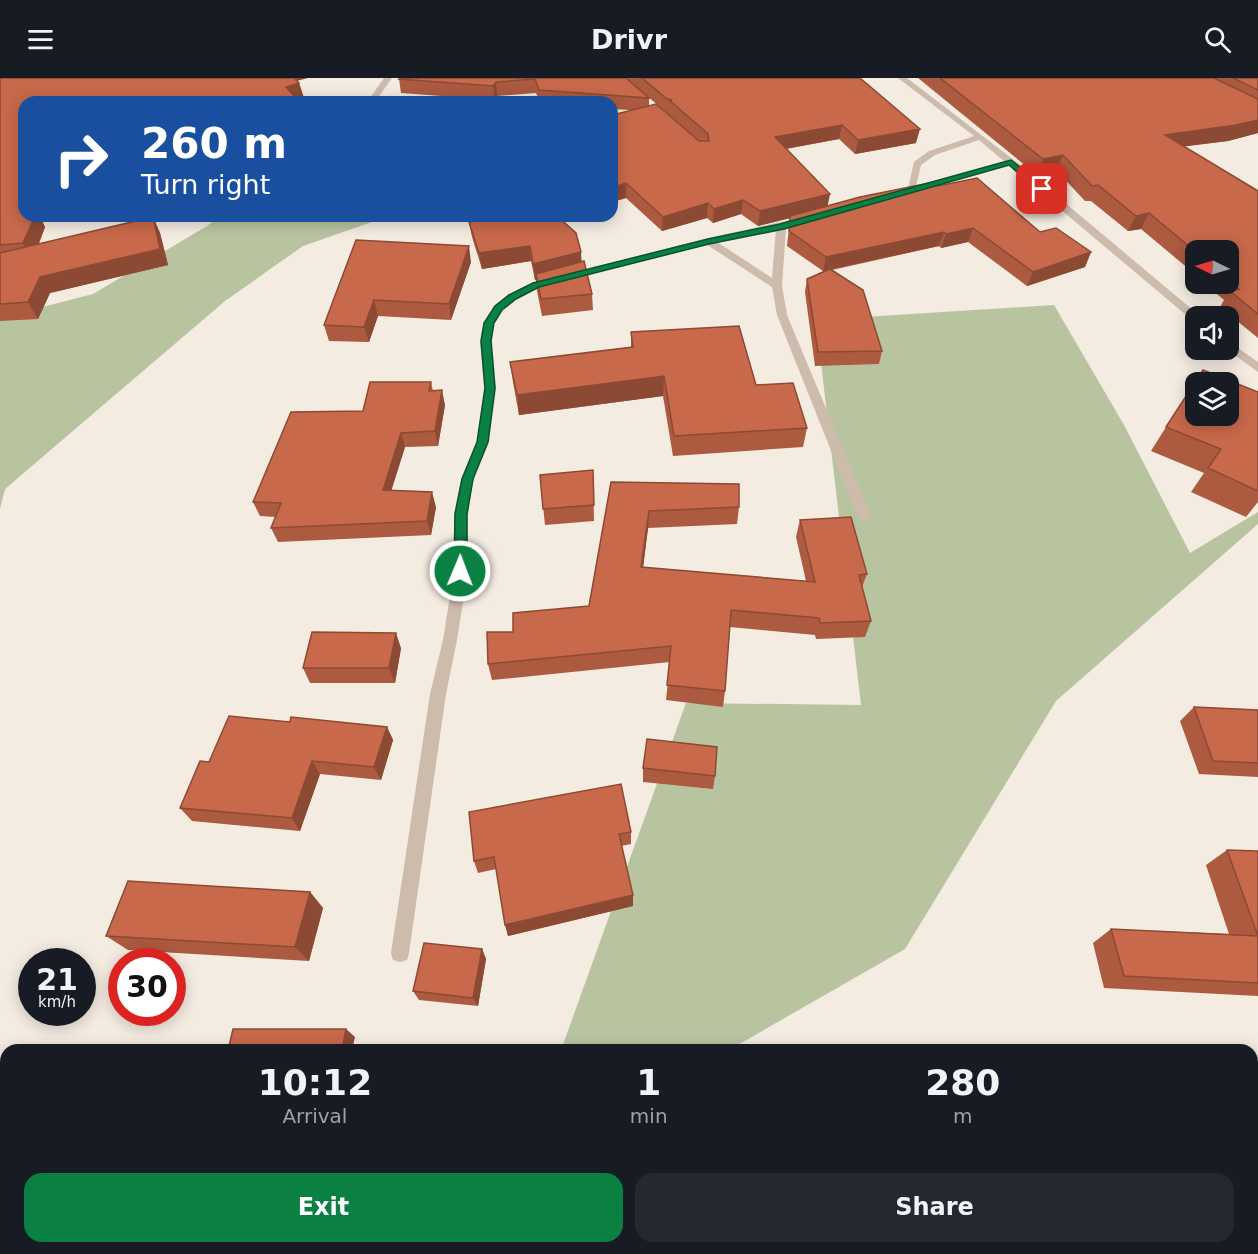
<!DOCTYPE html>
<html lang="en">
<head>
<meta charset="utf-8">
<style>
  :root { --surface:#171b24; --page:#242831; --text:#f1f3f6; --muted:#9ea1a6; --accent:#0b8043 }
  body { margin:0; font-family:"DejaVu Sans",sans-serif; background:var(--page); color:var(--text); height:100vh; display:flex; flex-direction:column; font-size:22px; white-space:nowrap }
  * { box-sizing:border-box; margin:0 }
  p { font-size:20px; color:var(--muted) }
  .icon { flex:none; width:33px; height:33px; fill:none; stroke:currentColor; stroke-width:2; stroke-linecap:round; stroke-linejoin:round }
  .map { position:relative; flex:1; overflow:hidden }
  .sheet { position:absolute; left:0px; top:966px; width:1258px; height:210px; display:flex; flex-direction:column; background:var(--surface); border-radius:18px 18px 0 0; box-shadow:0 3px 15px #0003 }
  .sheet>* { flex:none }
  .hud { position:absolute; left:18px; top:18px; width:600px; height:126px; border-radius:18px; box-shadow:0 3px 15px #0003; background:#1a4fa0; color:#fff; overflow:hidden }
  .needle { width:39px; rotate:275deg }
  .controls { position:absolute; left:1185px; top:162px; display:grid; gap:12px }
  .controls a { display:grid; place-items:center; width:54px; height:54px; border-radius:12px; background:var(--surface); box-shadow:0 3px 15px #0003; font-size:30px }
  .speed { position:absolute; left:18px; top:870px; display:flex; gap:12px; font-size:30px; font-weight:700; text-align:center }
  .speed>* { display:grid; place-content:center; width:78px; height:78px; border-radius:50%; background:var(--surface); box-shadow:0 3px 15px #0003; line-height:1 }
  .speed small { font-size:15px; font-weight:400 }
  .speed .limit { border:9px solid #d22; background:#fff; color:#111 }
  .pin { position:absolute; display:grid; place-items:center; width:51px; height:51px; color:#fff; margin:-26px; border-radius:12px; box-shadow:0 3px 9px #0006 }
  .me { position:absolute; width:66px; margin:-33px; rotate:1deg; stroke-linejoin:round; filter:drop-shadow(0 0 4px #0008) }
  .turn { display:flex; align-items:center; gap:21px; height:126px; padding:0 24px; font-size:27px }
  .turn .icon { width:78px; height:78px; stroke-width:2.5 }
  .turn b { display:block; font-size:42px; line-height:51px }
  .eta { display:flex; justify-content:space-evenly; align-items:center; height:102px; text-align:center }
  .eta b { font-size:36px; font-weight:600; line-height:42px }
  .action { display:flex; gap:12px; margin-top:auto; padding:12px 24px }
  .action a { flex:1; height:69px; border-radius:18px; background:var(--accent); color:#fff; font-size:24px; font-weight:600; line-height:69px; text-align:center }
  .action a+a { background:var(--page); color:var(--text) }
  header { display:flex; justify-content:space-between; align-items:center; height:78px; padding:0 24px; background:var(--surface); font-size:27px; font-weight:600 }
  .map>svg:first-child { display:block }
  .green { fill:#b8c4a0 }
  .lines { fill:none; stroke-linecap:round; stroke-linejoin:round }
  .street { fill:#cdbbac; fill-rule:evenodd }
  .wall { fill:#ac5a40 }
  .shaded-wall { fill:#8c4a34 }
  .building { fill:#c8694b; stroke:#8c4a34; stroke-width:1.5; fill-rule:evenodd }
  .route { fill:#0b8043; stroke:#07532c; stroke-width:1.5 }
</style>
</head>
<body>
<header><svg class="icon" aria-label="menu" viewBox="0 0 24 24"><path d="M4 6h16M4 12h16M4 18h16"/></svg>Drivr<svg class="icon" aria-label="search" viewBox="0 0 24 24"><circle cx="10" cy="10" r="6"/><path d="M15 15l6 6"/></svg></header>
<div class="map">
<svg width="1258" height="1176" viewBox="0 0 1258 1176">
  <rect width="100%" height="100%" fill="#f4ebe1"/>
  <path class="green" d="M220 138H389L303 168 225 223 5 411 0 431V240L93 216 207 148Z
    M1054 227 1124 347 1190 475 1258 434V446L1056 623 905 871 729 972H561L686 625 861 627 816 242Z
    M0 1048 6 1065V1170H42L45 1176H0Z
    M85 1170H312L299 1176H70Z"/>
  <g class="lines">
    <path class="street" d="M384 0H392L375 24H367Z
      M898 0H907L1014 82 1200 238H1196V243L1192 242 1009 88 907 115 914 84 929 73 974 58ZM979 62 1004 83 916 108 921 87 935 77Z
      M808 138 813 141 811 143 786 149 782 208 787 237 871 438 869 441 864 443 857 438 777 237 772 209 706 166 540 209 516 221 502 232 494 245 492 263 496 311 489 364 473 401 468 436V493L457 562 446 616 409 875 407 882 400 884 393 882 391 875 430 616 443 562 454 493V436L461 401 477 364 484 311 480 263 484 245 494 228 508 217 532 205 708 160ZM776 151 772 200 717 164Z
      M1228 263 1258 284V294L1228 272Z
      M1136 1170H1158L1161 1176H1139Z"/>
  </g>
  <path class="wall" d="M0 0 297 3 299 5 304 20 24 24V138H42L41 141 45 149 39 166 153 139 160 155 168 187 50 215 38 241 0 243Z
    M626 0 649 20V27L668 36V35H667L626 0H860L916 65 855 76 839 61 786 71 828 128 938 108 1040 154 1091 174 1085 189 1027 208 968 164 941 170 939 168 832 192 882 273 879 286 815 288 805 214 807 201 823 193 787 168 790 140 758 148 741 136 713 145 707 140 662 153 626 120 612 124 629 32 612 31V24H540L536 15 497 18 495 22 401 15 399 1Z
    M918 0H1258V55L1228 63 1184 68 1258 113V260L1220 229 1224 222 1205 206H1228V172H1196V197L1141 151 1128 153 1091 123H1085L1057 93 1037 97Z
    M510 138H565L559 140 582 184 592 216 593 232 542 238 537 213 536 202H535L531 183 482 191 472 159 469 144Z
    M356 162 471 184 451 242 378 238 369 264 329 263 324 247Z
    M631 254 756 307 807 350 803 369 673 378 663 318 519 337 513 304 510 284 631 269Z
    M431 304 433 313 445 327 438 368 405 369 391 413 436 429 431 457 278 464 271 450 276 439 260 438 253 424 363 333Z
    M1258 314V424L1246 439 1191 414 1204 395 1151 373 1166 349Z
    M593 392 594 443 545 447 540 397Z
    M611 404 739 429 737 446 648 450 643 489 806 503 796 459 800 442 867 496 862 509 871 543 865 559 816 561 815 557 730 549 725 613 723 629 666 622 670 584 492 602 488 586 513 554 589 528Z
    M401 570 395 605H310L303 590Z
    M1194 629 1258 632V699L1199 696 1180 643Z
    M290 644 387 649 393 662 381 702 320 696 300 753 192 743 180 730 209 684Z
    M643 690 715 698 713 711 643 704Z
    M631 754V766L621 768 633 828 508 858 496 791 478 795 474 783Z
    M1227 772 1258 773V918L1104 910 1093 865 1111 851 1229 856 1206 787Z
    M310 814 323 830 309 883 128 872 106 858Z
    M482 871 486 881 478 928 419 922 413 913Z
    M1258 987V1040L1252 1021V989Z
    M1252 1091H1258V1148L1252 1147Z
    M1027 1170H1064L1047 1174 1029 1176Z"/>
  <path class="shaded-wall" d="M288 0H308L289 5Z
    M496 4 497 18 495 22 493 8Z
    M299 5 304 20 290 24 286 9Z
    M1258 42V55L1228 63 1157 72 1165 57Z
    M842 47 839 61 773 73 775 59Z
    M920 51 916 65 855 76 858 62Z
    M1063 77 1057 93 1037 97 1043 81Z
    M626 105V120L612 124V110Z
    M830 116 827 131 758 148 760 133Z
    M743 122 741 136 713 145 714 131Z
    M708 125 707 140 662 153 663 139Z
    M1149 135 1141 151 1128 153 1136 138Z
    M29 138H42L41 141 45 149 32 181 23 165Z
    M153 139 160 155 168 187 50 215 38 241 28 224 40 199Z
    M973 150 968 164 941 170 946 156Z
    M944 154 939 168 823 193 826 179Z
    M469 168 471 184 451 242 449 226Z
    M530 168 531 183 482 191 479 175Z
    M581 174 582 190 536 196V202H535L533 186Z
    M1091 174 1085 189 1027 208 1033 194Z
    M374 222 378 238 369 264 364 249Z
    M664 298 663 318 519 337 517 317Z
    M442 312 445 327 438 368 435 353Z
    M401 355 405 369 387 426 383 412Z
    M432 414 436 429 431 457 427 443Z
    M649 433 648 450 641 506V489Z
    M396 555 401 570 395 605 389 590Z
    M387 649 393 662 381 702 374 689Z
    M312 683 320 696 300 753 292 740Z
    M310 814 323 830 309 883 295 869Z
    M633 817V828L508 858 505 847Z
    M482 871 486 881 478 928 473 920Z
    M346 951 355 959 352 972H342Z"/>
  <path class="building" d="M0 0H294L299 5 286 9 300 24H24V138H35L23 165 0 167Z
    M400 0H626L649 20 539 12 535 1 496 4 493 8 399 1Z
    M642 0H860L920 51 858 62 842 47 775 59 830 116 760 133 743 122 714 131 708 125 663 139 626 105 612 110V37L656 26 699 63H709L708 56 669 22H672L667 21Z
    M940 0H1214L1258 21V42L1236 47 1165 57 1258 113V236L1230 213 1239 211 1228 202V172H1196V174L1149 135 1136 138 1098 107 1092 108 1063 77 1043 81Z
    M1233 0H1258V12Z
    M977 100 1040 154 1056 150 1091 174 1033 194 973 150 946 156 944 154 826 179 789 153 790 138 860 119 934 104 938 108Z
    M509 138H557L576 155 581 174 533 186 530 168 479 175 469 144Z
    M153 139 160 171 40 199 28 224 0 226V175Z
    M356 162 469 168 449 226 374 222 364 249 324 247Z
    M584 183 592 216 541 221 536 196Z
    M830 191 863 212 882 273 818 274 807 201Z
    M739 248 756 307 793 305 807 350 674 358 664 298 517 317 510 284 633 269 631 254Z
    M1203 292 1258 314V413L1208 390 1221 371 1166 349ZM1196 304H1228V338H1196Z
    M370 304H431L429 313 442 312 435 353 401 355 383 412 432 414 427 443 271 450 281 425 253 424 291 334 363 333Z
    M593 392 594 427 543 431 540 397Z
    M611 404 739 406V429L649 433 641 489 815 504 800 442 851 439 867 496 859 497 871 543 820 545 819 540 731 532 725 613 667 607 671 568 488 586 487 554H513V535L589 528Z
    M312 554 396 555 389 590H303Z
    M1194 629 1258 632V685L1213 683Z
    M229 638 290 644 291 639 387 649 374 689 312 683 292 740 180 730 200 683 209 684Z
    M647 661 717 669 715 698 643 690Z
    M621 706 631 754 619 756 633 817 505 847 494 779 474 783 469 734Z
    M1227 772 1258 773V905L1124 898 1111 851 1258 858Z
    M128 803 310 814 295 869 106 858Z
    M424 865 482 871 473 920 413 913Z
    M233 951H346L342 972H228Z
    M1252 1091H1258V1143L1252 1142Z
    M583 1170H698V1176H583Z
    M1045 1170H1064L1047 1174Z"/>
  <path class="route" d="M1011 82 1045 109V113H1039L1009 87 784 151 709 166 539 209 516 221 502 232 494 245 491 263 495 310 488 364 473 401 467 436V493L460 497 456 496 454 493 455 436 462 401 477 364 485 310 481 263 484 245 495 228 509 217 533 205 708 161 780 146Z"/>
</svg>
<div class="controls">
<a><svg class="needle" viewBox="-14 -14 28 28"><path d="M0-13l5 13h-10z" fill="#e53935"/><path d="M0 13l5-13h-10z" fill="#9ea1a6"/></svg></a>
<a><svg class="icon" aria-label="sound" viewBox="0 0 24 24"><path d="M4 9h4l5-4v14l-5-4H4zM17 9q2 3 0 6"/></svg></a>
<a><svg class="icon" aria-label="layers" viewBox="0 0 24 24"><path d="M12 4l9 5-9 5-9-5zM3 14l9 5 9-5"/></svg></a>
</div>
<div class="speed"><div>21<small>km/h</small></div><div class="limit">30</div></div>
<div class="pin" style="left:1042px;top:111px;background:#d93025"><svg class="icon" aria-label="arrive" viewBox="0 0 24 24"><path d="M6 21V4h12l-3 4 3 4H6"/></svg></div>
<svg class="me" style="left:460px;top:493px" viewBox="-20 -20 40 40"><circle r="17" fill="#0b8043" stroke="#fff" stroke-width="3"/><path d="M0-11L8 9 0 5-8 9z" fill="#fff"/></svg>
<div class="hud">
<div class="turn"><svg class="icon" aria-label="right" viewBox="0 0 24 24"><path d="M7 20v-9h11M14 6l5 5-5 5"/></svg><div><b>260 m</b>Turn right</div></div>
</div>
<section class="sheet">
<div class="eta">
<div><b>10:12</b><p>Arrival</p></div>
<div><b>1</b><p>min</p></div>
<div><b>280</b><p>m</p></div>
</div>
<div class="action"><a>Exit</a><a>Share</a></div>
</section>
</div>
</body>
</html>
